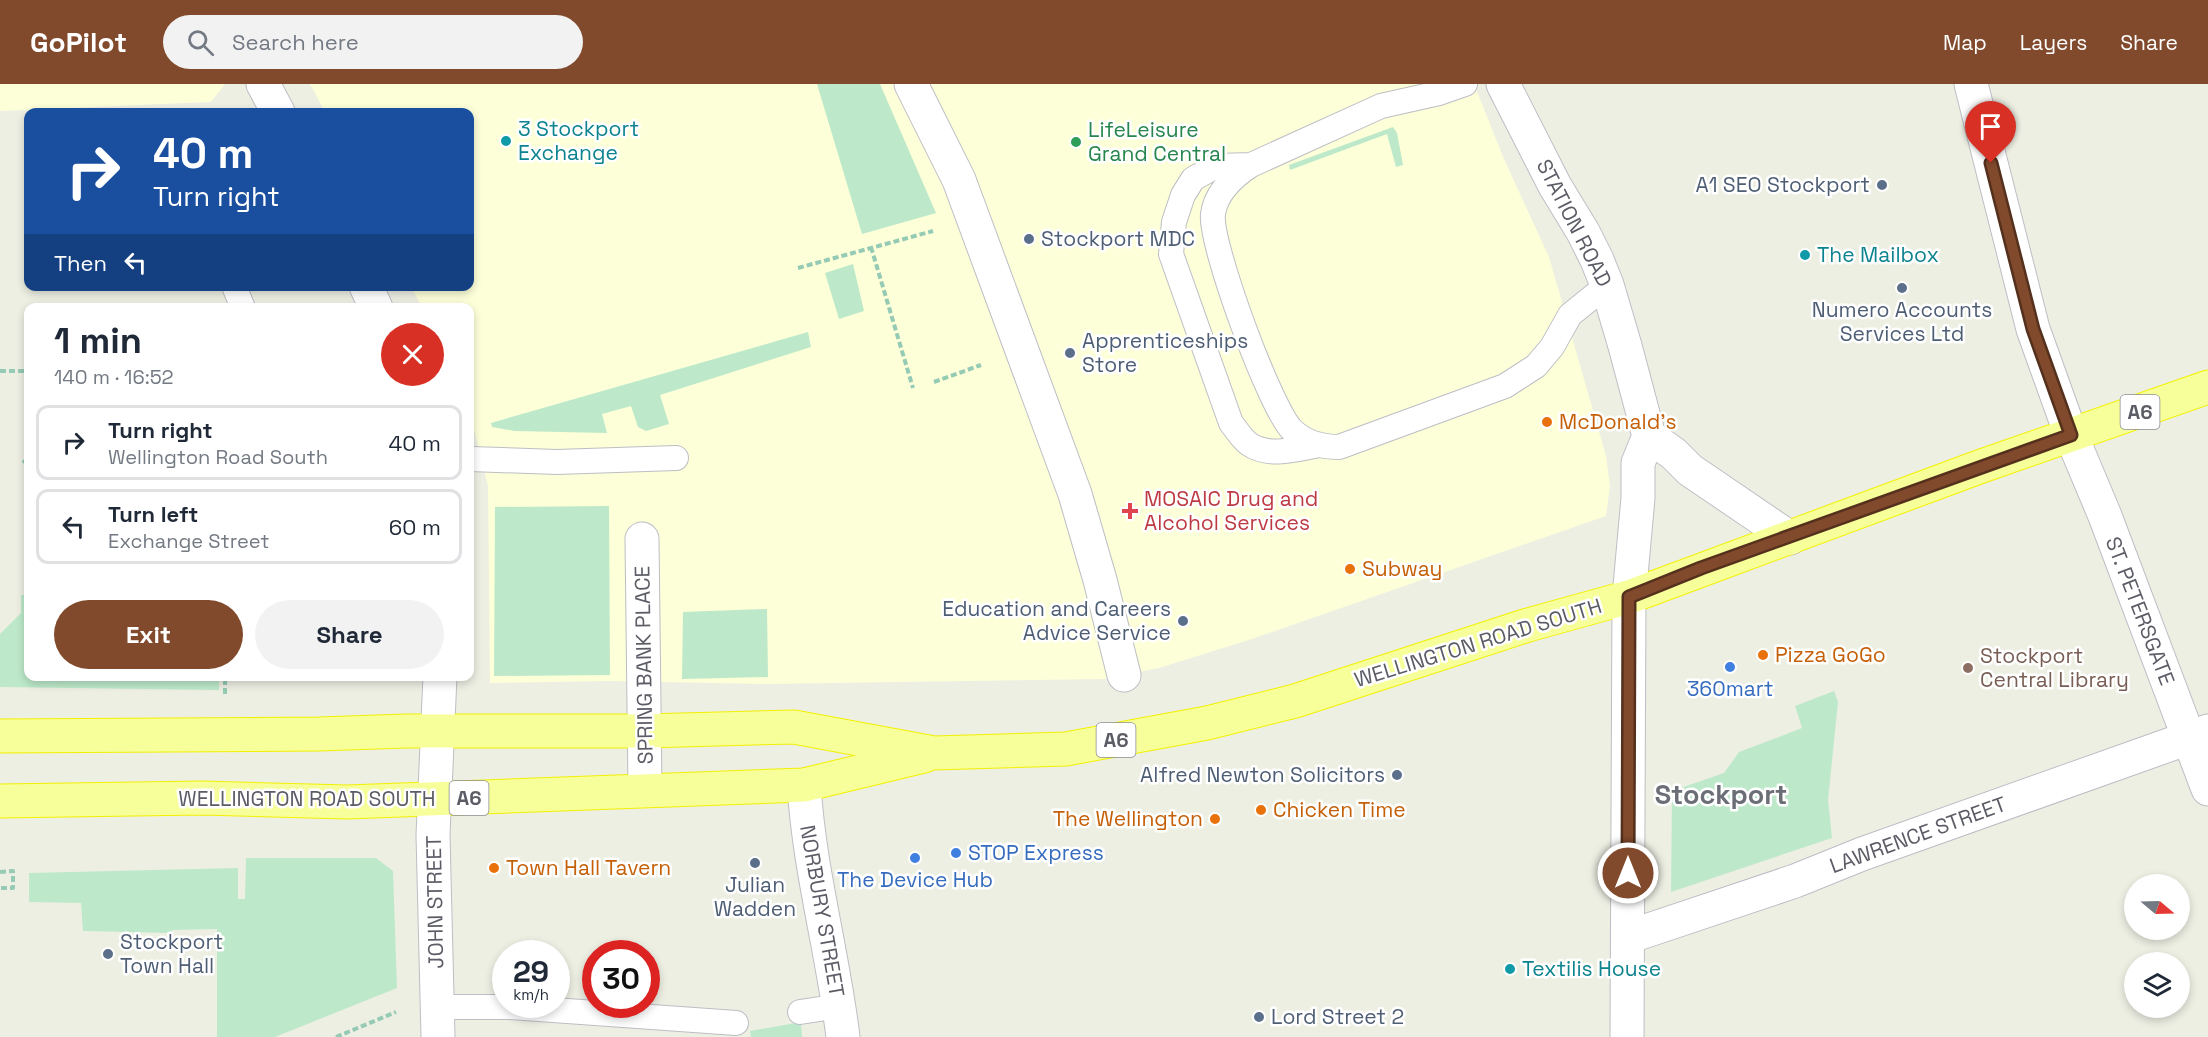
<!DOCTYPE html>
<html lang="en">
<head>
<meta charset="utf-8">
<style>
  :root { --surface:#fff; --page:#f2f2f3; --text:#1f2937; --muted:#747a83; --line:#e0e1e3; --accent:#814a2c }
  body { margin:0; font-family:"Space Grotesk",sans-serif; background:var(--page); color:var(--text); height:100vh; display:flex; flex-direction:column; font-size:22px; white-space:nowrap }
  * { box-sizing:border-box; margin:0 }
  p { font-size:20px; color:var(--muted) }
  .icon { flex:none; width:33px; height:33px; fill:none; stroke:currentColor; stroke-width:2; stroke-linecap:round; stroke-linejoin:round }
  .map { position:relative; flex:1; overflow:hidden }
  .details { position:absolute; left:24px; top:219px; width:450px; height:378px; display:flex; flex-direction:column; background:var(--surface); border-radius:12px; box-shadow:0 3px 9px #0003 }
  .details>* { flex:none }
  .top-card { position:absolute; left:24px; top:24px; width:450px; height:183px; border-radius:12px; box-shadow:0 3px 9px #0003; background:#1a4fa0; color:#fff; overflow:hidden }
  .needle { width:39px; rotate:109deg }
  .tools { position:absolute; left:2124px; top:790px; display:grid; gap:12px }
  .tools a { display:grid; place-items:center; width:66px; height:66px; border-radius:50%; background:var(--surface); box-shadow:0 3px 9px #0003; font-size:30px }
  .speed { position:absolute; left:492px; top:856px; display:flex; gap:12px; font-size:30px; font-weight:700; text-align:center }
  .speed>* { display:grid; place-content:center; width:78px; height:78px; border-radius:50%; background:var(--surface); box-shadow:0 3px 9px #0003; line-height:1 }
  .speed small { font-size:15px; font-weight:400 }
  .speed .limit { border:9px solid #d22; background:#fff; color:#111 }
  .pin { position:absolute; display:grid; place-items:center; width:51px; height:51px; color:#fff; margin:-62px -26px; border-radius:50% 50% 50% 0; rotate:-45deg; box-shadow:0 0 6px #0007 }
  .pin .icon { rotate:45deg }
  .me { position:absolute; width:66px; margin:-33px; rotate:0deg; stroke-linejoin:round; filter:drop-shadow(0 0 4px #0008) }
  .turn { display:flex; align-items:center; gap:21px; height:126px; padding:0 30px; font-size:27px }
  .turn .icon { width:78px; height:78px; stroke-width:2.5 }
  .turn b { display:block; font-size:42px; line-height:51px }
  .then { display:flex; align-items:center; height:57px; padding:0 30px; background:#0003; gap:12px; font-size:22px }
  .round { display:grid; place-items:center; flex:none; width:63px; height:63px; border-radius:32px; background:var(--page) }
  .headline { display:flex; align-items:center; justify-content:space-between; height:102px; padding:0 30px }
  h1 { font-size:36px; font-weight:700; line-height:45px }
  .button { display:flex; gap:12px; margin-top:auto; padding:12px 30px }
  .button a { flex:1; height:69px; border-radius:36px; background:var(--accent); color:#fff; font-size:24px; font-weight:700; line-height:69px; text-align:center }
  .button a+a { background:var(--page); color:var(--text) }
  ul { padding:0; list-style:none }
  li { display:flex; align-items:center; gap:18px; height:75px; margin:0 12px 9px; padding:0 18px; border:3px solid var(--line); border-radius:12px }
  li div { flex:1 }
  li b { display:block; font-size:22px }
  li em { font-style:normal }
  header { display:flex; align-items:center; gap:36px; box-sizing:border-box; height:84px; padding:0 30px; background:var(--accent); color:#fff }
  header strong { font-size:28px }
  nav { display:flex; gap:33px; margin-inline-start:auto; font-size:21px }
  .search { width:420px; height:54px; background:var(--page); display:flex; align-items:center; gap:15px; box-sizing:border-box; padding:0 21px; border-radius:33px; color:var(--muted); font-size:22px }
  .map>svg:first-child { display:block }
  .commercial { fill:#fcffd8 }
  .green { fill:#bde9ca }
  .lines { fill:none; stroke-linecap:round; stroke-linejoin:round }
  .service-casing { stroke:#bdbec5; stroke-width:26 }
  .pedestrian-casing { stroke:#bdbec5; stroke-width:35 }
  .minor-casing { stroke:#bdbec5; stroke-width:35 }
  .trunk-casing { stroke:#f2f000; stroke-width:35 }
  .path { stroke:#95cab4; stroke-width:4; stroke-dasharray:6 3; stroke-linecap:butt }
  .service { stroke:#fff; stroke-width:24 }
  .pedestrian { stroke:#fff; stroke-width:33 }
  .minor { stroke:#fff; stroke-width:33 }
  .trunk { stroke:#f6ff99; stroke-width:33 }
  .route-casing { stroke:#54301d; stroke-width:15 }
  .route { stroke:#814a2c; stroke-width:10 }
  .culture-dot { fill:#0f9aa8; stroke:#fff; stroke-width:2 }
  .leisure-dot { fill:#2e9e5b; stroke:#fff; stroke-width:2 }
  .service-dot { fill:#5c6f8a; stroke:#fff; stroke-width:2 }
  .food-dot { fill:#e8710a; stroke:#fff; stroke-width:2 }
  .health-dot { fill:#e0444e; stroke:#fff; stroke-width:2 }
  .shop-dot { fill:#3f7fe0; stroke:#fff; stroke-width:2 }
  .education-dot { fill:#8d6e63; stroke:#fff; stroke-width:2 }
  .labels { text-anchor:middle; stroke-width:5; stroke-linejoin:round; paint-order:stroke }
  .shield { fill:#fff; stroke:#8c8d93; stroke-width:1.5 }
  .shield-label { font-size:20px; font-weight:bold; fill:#5b5c65 }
  .culture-label { font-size:21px; fill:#0d838f; stroke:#fff; text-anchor:start }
  .leisure-label { font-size:21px; fill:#27864d; stroke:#fff; text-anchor:start }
  .service-label { font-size:21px; fill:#4e5e75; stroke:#fff; text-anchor:start }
  .street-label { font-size:21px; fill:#5b5c65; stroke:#fff }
  .food-label { font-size:21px; fill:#c56008; stroke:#fff; text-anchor:start }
  .health-label { font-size:21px; fill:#be3a42; stroke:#fff; text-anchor:start }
  .education-label { font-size:21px; fill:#785e54; stroke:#fff; text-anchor:start }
  .shop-label { font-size:21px; fill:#366cbe; stroke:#fff }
  .district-label { font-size:27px; font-weight:bold; fill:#6c6e77; stroke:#fff }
</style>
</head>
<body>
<header>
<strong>GoPilot</strong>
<div class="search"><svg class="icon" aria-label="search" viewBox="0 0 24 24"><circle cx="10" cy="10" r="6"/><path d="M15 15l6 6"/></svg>Search here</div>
<nav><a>Map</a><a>Layers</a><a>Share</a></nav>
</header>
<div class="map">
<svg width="2208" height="953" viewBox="0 0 2208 953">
  <rect width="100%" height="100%" fill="#eeefe3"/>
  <path class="commercial" d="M0 0H225L211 18 0 27Z
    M310 0H1474L1504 75 1549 173 1606 372 1610 402 1606 432 1252 555 1159 584 1105 595 767 600 608 597 490 599 488 402 470 329V224L422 223 411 203 470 202V28H325Z"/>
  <path class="green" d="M817 0H880L936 129 862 150Z
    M1393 43 1397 49 1403 81 1396 83 1387 50 1290 86 1289 81Z
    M853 180 864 227 839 235 825 189Z
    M808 248 811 263 660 311 669 340 646 347 638 343 631 322 602 330 607 349 515 347 492 343 491 339Z
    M609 422 610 591 494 592 495 423Z
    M21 511H28V592L219 593V606L0 603V550L21 529Z
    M767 525 768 593 682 595 683 528Z
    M1834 607 1838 618 1828 716 1832 754 1671 808 1672 707 1724 689 1739 668 1802 644 1795 622Z
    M246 774H376L393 787 397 904 275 953H217V845L172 846V849L83 847 81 819 29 818V789L238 784V815H245Z
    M801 938 802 953H751L750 947Z"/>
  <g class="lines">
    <g class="service-casing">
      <path id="service" d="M1465 0 1439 9 1381 22 1251 81C1234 92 1216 108 1213 130 1209 159 1271 327 1293 347 1306 359 1322 363 1339 363L1505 302 1536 282 1552 263 1570 231 1607 201
        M1251 81 1216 82 1193 95 1183 111 1174 138 1171 170 1231 339C1236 345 1242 355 1249 360 1269 374 1298 365 1319 361
        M234 202 243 224
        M470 375 557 378 676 374
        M438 923H511L736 939
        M800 928 839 922"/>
    </g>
    <g class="pedestrian-casing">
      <path id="pedestrian" d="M911 0 959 96 1075 410 1100 496 1124 591"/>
    </g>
    <g class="minor-casing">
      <path id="minor" d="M263 0 278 28
        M1503 0 1555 102 1583 148 1597 176 1607 201 1625 262 1649 352 1638 379V414L1629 513 1627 953
        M1971 0 2033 245 2071 351 2105 432 2208 705
        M366 202 376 224
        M1649 352 1674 370 1690 386 1790 454
        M642 455 645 706
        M804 701C809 786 833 869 843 953
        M1628 853 1795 797 1862 770 2208 647
        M438 953 433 751 440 592"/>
    </g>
    <g class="trunk-casing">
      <path id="trunk" d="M0 652 319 650 407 647H645L794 643 934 669 1066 665 1207 639 1295 617 1528 541 1629 513 1979 383 2208 303
        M0 717 202 714 347 718 804 701 924 672"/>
    </g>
    <path class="path" d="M871 163 913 304
      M798 184 933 147
      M0 287H28
      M934 298 981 281
      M23 379 28 374
      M225 610V592
      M0 788 13 787V804H0
      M336 953 396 928"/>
    <use href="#service" class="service"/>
    <use href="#pedestrian" class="pedestrian"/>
    <use href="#minor" class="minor"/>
    <use href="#trunk" class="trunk"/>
  </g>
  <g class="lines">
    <g class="route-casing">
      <path id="route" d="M1628 789 1629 513 1701 484 2071 351 2033 245 1991 79"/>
    </g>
    <use href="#route" class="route"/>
  </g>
  <g class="culture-dot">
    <circle cx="506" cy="57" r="6"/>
    <circle cx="1805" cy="171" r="6"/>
    <circle cx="1510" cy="885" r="6"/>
  </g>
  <circle class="leisure-dot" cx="1076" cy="58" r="6"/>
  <g class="service-dot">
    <circle cx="1882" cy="101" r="6"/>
    <circle cx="1029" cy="155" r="6"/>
    <circle cx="1902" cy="204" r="6"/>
    <circle cx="1070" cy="269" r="6"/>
    <circle cx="1183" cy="537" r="6"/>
    <circle cx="1397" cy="691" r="6"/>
    <circle cx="755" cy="779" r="6"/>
    <circle cx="108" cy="870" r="6"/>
    <circle cx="1259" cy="933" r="6"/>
  </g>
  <g class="food-dot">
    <circle cx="1547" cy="338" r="6"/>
    <circle cx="1350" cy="485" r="6"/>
    <circle cx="1763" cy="571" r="6"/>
    <circle cx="1261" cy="726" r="6"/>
    <circle cx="1215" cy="735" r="6"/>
    <circle cx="494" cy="784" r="6"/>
  </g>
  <path class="health-dot" d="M1127 418h6v6h6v6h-6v6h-6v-6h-6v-6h6z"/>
  <g class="shop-dot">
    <circle cx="1730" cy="583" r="6"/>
    <circle cx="956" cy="769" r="6"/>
    <circle cx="915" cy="774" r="6"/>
  </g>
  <circle class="education-dot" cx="1968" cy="584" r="6"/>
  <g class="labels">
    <g class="shield">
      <rect x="2120.5" y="311" width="39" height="34" rx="4.5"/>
      <rect x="1096.5" y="639" width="39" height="34" rx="4.5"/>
      <rect x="449.5" y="697" width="39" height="34" rx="4.5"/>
    </g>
    <g class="shield-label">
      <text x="2140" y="335">A6</text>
      <text x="1116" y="663">A6</text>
      <text x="469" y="721">A6</text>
    </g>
    <g class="culture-label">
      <text x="518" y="52">3 Stockport<tspan x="518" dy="24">Exchange</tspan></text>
      <text x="1817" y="178">The Mailbox</text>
      <text x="1522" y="892">Textilis House</text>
    </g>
    <g class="leisure-label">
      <text x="1088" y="53">LifeLeisure<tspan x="1088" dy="24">Grand Central</tspan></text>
    </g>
    <g class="service-label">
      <text x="1870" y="108" text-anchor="end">A1 SEO Stockport</text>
      <text x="1041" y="162">Stockport MDC</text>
      <text x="1902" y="233" text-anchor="middle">Numero Accounts<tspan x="1902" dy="24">Services Ltd</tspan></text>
      <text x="1082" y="264">Apprenticeships<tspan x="1082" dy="24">Store</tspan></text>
      <text x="1171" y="532" text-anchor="end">Education and Careers<tspan x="1171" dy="24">Advice Service</tspan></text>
      <text x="1385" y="698" text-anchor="end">Alfred Newton Solicitors</text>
      <text x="755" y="808" text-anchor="middle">Julian<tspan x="755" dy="24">Wadden</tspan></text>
      <text x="120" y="865">Stockport<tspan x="120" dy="24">Town Hall</tspan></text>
      <text x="1271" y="940">Lord Street 2</text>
    </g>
    <g class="street-label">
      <text transform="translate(1574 139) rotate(63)" y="7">STATION ROAD</text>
      <text transform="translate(2140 527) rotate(69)" y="7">ST. PETERSGATE</text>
      <text transform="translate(1478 559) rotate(-17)" y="7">WELLINGTON ROAD SOUTH</text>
      <text transform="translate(644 581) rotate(-91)" y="7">SPRING BANK PLACE</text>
      <text x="307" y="722">WELLINGTON ROAD SOUTH</text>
      <text transform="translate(1918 751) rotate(-20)" y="7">LAWRENCE STREET</text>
      <text transform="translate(435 818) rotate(-91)" y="7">JOHN STREET</text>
      <text transform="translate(822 827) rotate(80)" y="7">NORBURY STREET</text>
    </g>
    <g class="food-label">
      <text x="1559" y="345">McDonald's</text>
      <text x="1362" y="492">Subway</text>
      <text x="1775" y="578">Pizza GoGo</text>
      <text x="1273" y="733">Chicken Time</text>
      <text x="1203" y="742" text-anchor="end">The Wellington</text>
      <text x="506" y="791">Town Hall Tavern</text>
    </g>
    <g class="health-label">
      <text x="1144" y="422">MOSAIC Drug and<tspan x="1144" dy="24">Alcohol Services</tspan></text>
    </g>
    <g class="education-label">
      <text x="1980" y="579">Stockport<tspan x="1980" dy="24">Central Library</tspan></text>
    </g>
    <g class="shop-label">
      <text x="1730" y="612">360mart</text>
      <text x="968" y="776" text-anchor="start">STOP Express</text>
      <text x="915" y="803">The Device Hub</text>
    </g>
    <g class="district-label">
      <text x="1721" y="720">Stockport</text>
    </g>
  </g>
</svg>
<div class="tools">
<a><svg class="needle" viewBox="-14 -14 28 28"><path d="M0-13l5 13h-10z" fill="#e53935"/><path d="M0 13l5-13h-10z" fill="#747a83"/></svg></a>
<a><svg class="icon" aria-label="layers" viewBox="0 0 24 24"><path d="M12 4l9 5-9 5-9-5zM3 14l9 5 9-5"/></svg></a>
</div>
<div class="speed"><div>29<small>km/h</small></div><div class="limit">30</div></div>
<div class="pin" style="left:1991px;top:79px;background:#d93025"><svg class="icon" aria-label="arrive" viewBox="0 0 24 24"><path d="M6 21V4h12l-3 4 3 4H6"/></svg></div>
<svg class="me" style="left:1628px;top:789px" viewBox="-20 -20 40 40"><circle r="17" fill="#814a2c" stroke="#fff" stroke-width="3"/><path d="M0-11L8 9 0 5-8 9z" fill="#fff"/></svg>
<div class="top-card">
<div class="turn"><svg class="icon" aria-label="right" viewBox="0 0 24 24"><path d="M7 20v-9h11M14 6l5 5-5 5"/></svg><div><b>40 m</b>Turn right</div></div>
<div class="then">Then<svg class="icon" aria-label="left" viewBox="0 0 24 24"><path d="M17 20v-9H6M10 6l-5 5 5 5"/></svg></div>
</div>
<section class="details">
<div class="headline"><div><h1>1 min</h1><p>140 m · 16:52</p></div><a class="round" style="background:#d93025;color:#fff"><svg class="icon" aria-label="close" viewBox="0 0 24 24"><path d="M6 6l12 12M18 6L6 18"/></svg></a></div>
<ul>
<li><svg class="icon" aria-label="right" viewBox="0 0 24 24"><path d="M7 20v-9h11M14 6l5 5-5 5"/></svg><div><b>Turn right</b><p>Wellington Road South</p></div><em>40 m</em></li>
<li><svg class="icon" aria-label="left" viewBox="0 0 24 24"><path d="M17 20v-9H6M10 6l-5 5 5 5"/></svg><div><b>Turn left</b><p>Exchange Street</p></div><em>60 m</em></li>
</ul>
<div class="button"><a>Exit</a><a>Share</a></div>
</section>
</div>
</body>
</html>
